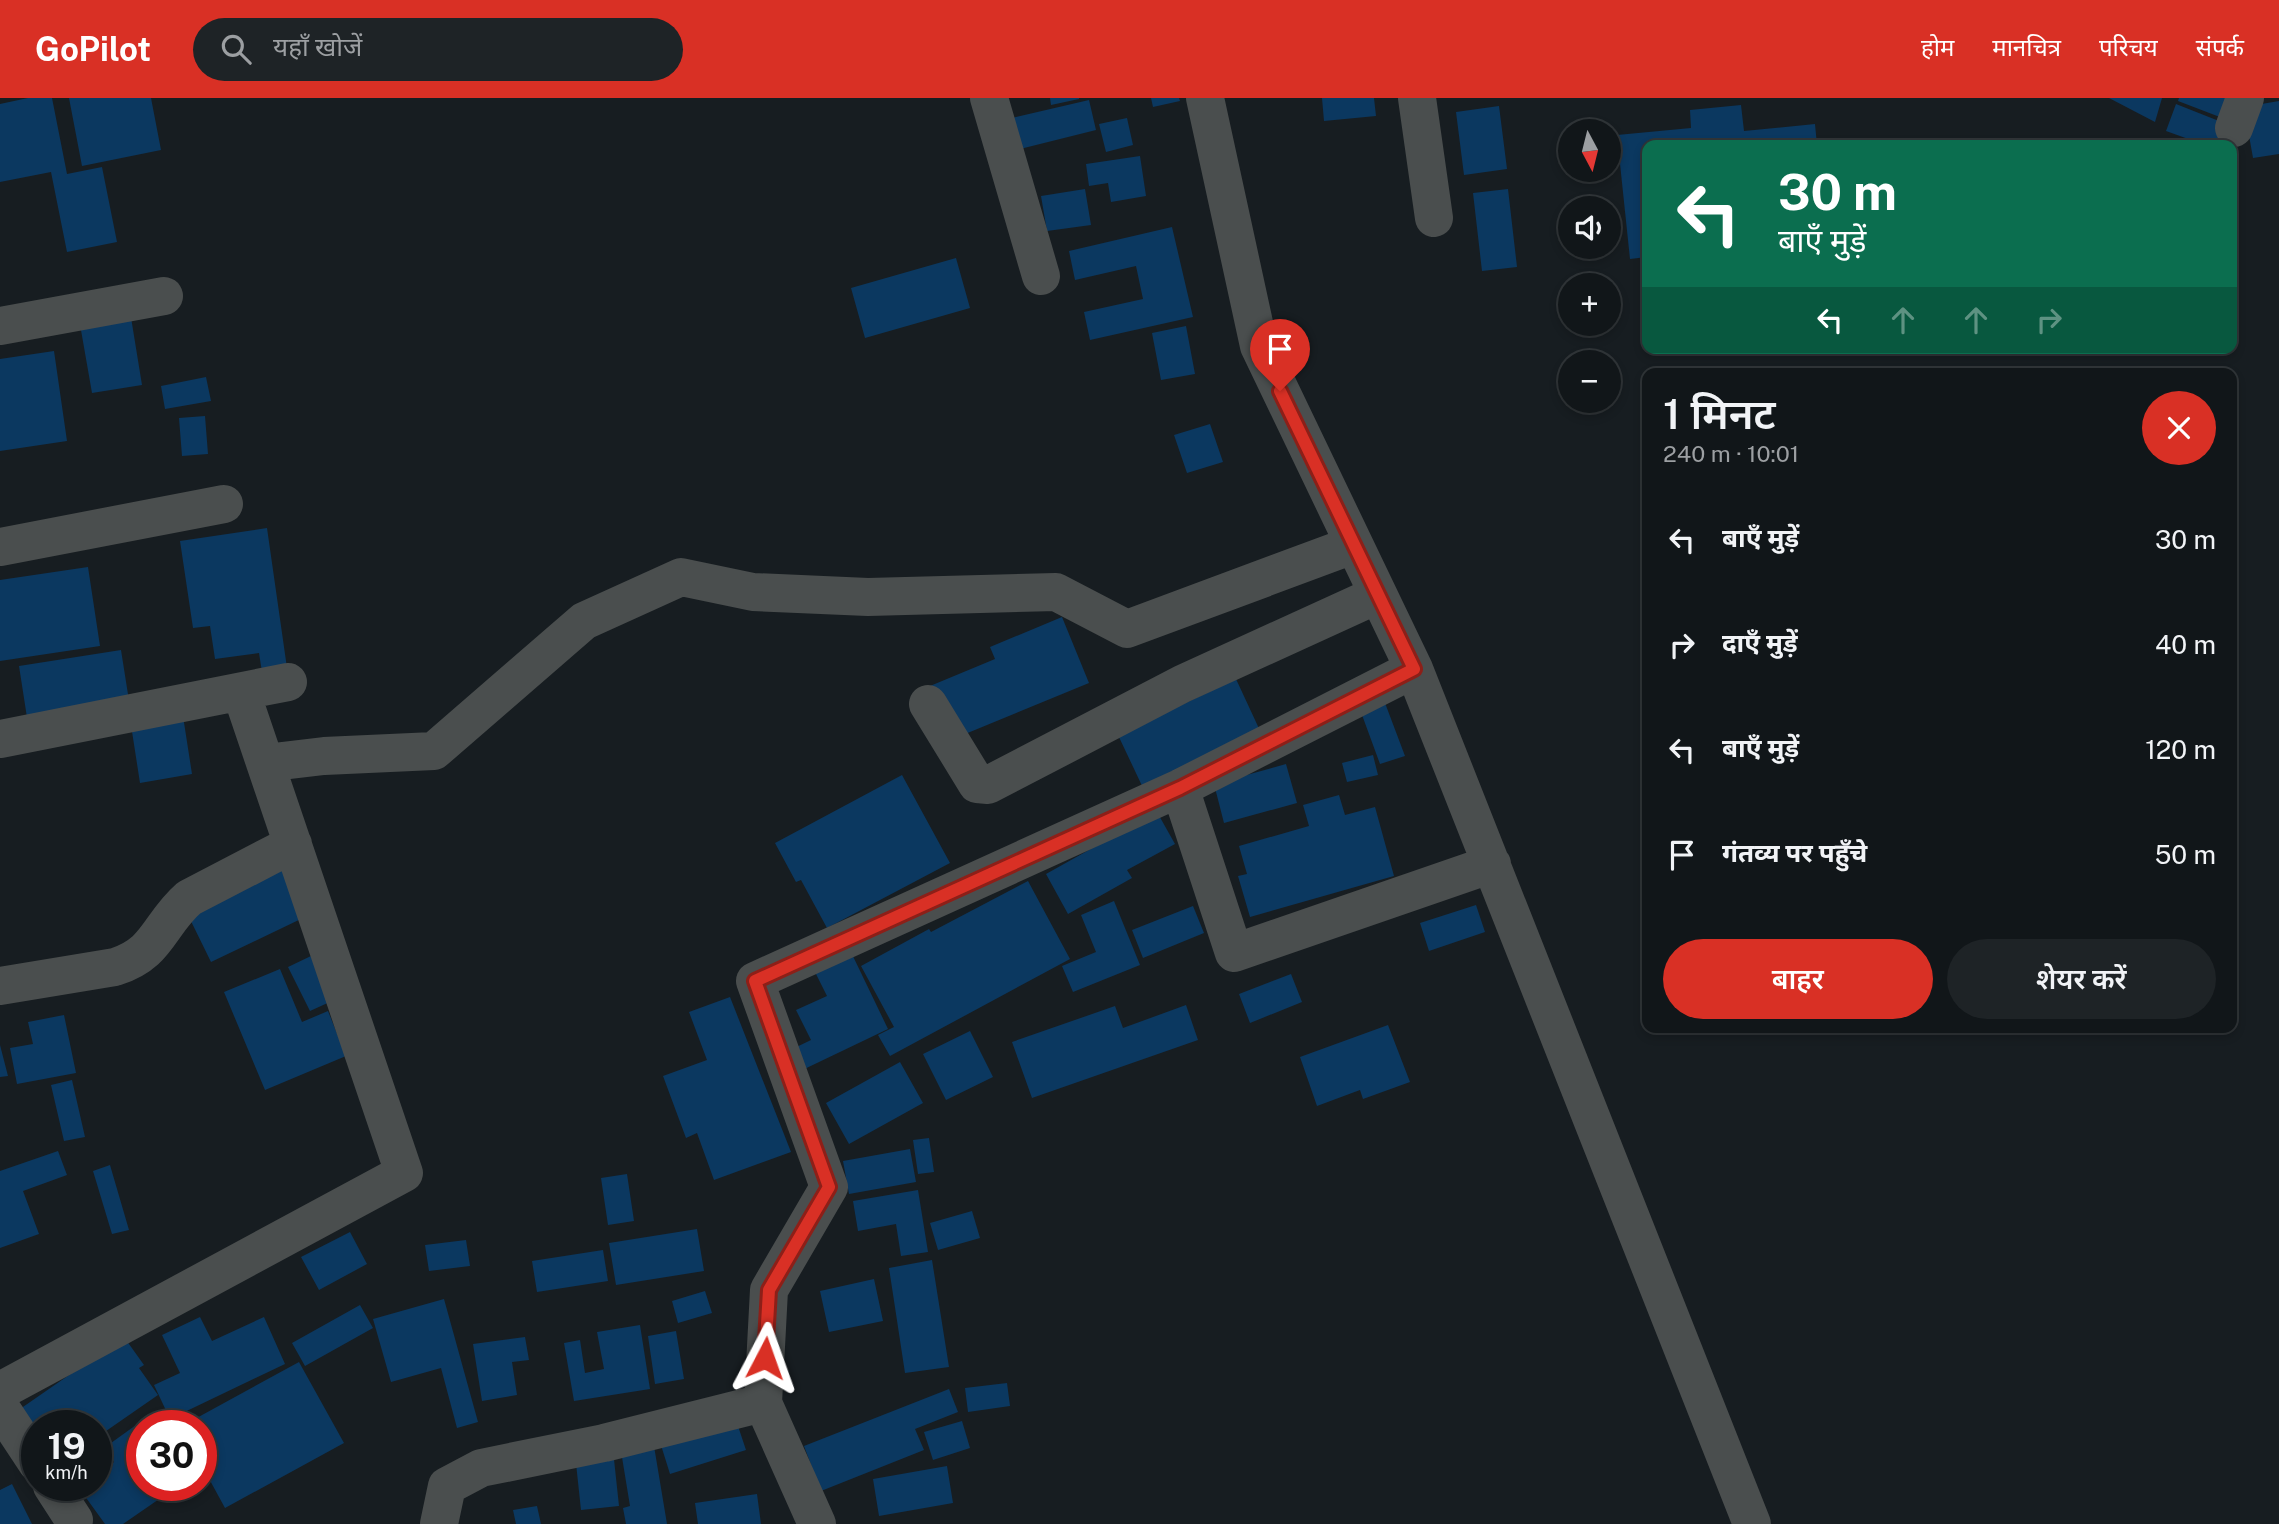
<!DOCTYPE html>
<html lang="hi">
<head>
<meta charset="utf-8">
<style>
  :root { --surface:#111619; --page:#1e2326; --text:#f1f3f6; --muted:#9c9fa2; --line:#303538; --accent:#d93025 }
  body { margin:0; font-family:"Public Sans","Noto Sans Devanagari",sans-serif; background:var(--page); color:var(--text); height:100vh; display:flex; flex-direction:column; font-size:26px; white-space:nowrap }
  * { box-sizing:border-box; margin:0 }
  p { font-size:23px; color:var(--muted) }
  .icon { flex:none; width:38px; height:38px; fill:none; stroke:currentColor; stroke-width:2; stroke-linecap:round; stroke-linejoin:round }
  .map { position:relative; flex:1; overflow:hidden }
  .side { position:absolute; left:1642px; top:270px; width:595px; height:665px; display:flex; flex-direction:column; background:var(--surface); border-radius:14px; box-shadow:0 4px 10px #0003,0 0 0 2px var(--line) }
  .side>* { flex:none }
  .hud { position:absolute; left:1642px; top:42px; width:595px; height:214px; border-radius:14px; box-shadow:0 4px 10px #0003,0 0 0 2px var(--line); background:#0b6e4f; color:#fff; overflow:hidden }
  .needle { width:46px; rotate:173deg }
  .tools { position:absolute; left:1558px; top:21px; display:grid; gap:14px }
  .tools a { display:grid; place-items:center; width:63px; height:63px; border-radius:50%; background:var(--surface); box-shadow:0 4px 10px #0003,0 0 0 2px var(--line); font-size:35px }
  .speed { position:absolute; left:21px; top:1312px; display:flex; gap:14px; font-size:35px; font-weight:700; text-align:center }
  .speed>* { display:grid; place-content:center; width:91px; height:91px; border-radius:50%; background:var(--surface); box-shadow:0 4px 10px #0003,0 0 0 2px var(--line); line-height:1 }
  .speed small { font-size:18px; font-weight:400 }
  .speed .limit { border:10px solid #d22; background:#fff; color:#111 }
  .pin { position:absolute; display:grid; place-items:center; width:60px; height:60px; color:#fff; margin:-72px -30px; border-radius:50% 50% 50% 0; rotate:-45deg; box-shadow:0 0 7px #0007 }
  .pin .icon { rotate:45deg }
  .me { position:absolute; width:77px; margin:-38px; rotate:4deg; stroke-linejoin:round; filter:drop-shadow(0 0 5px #0008) }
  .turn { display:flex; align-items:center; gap:24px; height:147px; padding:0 21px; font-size:32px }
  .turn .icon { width:91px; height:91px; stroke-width:2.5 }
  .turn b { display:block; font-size:49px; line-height:60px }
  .lanes { display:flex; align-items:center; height:66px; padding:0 21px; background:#0003; justify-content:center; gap:35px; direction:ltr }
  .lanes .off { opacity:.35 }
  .round { display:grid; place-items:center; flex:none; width:74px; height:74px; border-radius:37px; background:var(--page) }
  .overview { display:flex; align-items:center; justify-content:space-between; height:119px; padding:0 21px }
  h1 { font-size:42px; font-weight:600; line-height:52px }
  .button { display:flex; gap:14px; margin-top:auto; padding:14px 21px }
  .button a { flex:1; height:80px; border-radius:42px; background:var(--accent); color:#fff; font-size:28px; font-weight:600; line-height:80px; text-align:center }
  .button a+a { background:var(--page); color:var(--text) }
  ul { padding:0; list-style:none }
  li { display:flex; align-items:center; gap:21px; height:105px; padding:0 21px }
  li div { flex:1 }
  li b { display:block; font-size:26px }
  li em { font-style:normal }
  header { display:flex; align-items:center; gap:42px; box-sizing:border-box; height:98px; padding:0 35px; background:var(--accent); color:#fff }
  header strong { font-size:33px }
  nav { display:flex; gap:38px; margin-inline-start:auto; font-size:24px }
  .search { width:490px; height:63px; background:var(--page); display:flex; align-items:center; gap:18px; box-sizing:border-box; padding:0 24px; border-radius:38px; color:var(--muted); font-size:26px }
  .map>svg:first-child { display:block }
  .building { fill:#0b3860 }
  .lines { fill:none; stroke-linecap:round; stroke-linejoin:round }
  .minor { stroke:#4a4e4e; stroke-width:38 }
  .route-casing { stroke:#8d1f18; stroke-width:18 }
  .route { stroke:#d93025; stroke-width:12 }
</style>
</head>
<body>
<header>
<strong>GoPilot</strong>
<div class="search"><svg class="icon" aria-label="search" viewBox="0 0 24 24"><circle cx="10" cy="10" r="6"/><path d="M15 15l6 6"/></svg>यहाँ खोजें</div>
<nav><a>होम</a><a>मानचित्र</a><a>परिचय</a><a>संपर्क</a></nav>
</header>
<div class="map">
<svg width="2279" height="1426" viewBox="0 0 2279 1426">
  <rect width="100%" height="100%" fill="#171d21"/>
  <path class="building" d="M28 0H52L67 76 102 69 117 144 67 154 51 74 0 84V6Z
    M69 0H151L161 52 82 68Z
    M1050 0H1079V1L1051 7Z
    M1151 0H1179L1180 3 1153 9Z
    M1322 0H1374L1376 18 1324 23Z
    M2109 0H2162L2155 24Z
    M2179 0H2234L2225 21 2178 3Z
    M1089 2 1096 32 1020 51 1012 20Z
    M2279 3V56L2253 60 2244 9Z
    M2176 6 2224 25 2216 47H2205L2166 33Z
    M1741 7 1744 33 1815 26 1817 47H1647V159L1630 161 1617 37 1691 30 1690 12Z
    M1499 8 1507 71 1464 77 1456 14Z
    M1127 20 1133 47 1106 54 1099 26Z
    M1140 58 1146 98 1111 104 1108 85 1089 88 1086 66Z
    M1085 91 1091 127 1047 133 1041 98Z
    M1508 91 1517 169 1482 173 1473 95Z
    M1172 129 1193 219 1090 242 1084 214 1143 201 1136 168 1075 182 1069 153Z
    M956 160 970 210 865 240 851 190Z
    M129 207 142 287 92 295 78 215Z
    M1186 228 1195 276 1161 282 1152 235Z
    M54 253 67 343 0 353V261Z
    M206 279 211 303 165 311 161 288Z
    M205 318 208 356 182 358 179 320Z
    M1210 326 1223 364 1187 375 1174 337Z
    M267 430 287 570 262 574 259 555 215 561 210 528 193 530 180 443Z
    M88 469 100 548 0 563V482Z
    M1062 519 1089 585 953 641 930 588 995 561 990 549Z
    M121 552 130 609 28 626 19 568Z
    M1236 581 1262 637 1144 692 1118 637Z
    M1382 597 1405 658 1380 666 1358 606Z
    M183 618 192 676 140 685 131 627Z
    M1373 657 1378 677 1347 684 1342 665Z
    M1286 666 1297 705 1224 725 1214 686Z
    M902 677 950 765 827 830 801 782 796 784 775 745Z
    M1339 697 1345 717 1375 709 1394 778 1250 819 1238 778 1247 776 1239 748 1309 728 1303 707Z
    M1157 714 1175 746 1127 772 1132 780 1068 816 1046 776Z
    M281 768 305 819 211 864 186 813Z
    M1028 783 1070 861 890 958 878 937 894 929 861 868 929 831 931 834Z
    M1114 803 1140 867 1073 894 1062 868 1096 854 1081 817Z
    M1476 807 1485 834 1429 853 1420 825Z
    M1193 808 1204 835 1143 860 1132 832Z
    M850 852 888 931 794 976 784 955 811 942 796 912 827 898 813 870Z
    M311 858 332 903 310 913 288 869Z
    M280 871 302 924 328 913 346 958 265 992 224 894Z
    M1291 876 1302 904 1250 925 1239 896Z
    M730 899 791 1054 714 1082 697 1035 686 1040 663 978 707 962 689 914Z
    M1186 907 1198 942 1032 1000 1012 944 1115 908 1123 930Z
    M64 917 76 975 17 986 10 950 33 946 28 924Z
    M1388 927 1410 984 1363 1001 1360 992 1317 1008 1300 959Z
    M970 933 993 979 946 1002 923 956Z
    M0 947 8 978 0 979Z
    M900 964 923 1005 849 1046 826 1005Z
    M72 982 85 1039 64 1043 51 987Z
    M929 1040 934 1074 918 1076 913 1042Z
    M910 1051 916 1084 849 1096 843 1063Z
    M58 1053 67 1077 23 1093 39 1136 0 1150V1073Z
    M110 1067 129 1132 112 1136 93 1073Z
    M627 1076 634 1123 608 1127 601 1080Z
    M918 1092 928 1154 901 1158 896 1126 858 1133 853 1103Z
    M972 1113 980 1140 938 1152 930 1125Z
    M697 1131 704 1173 616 1187 609 1145Z
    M350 1134 367 1166 319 1192 301 1159Z
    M466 1142 470 1168 429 1173 425 1147Z
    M603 1152 608 1183 537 1194 532 1163Z
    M932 1162 949 1269 905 1275 889 1170Z
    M874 1181 883 1223 829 1234 820 1193Z
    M705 1193 712 1215 678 1225 672 1203Z
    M444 1201 478 1324 457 1330 441 1270 391 1284 373 1221Z
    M360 1207 373 1230 305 1268 292 1245Z
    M200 1219 212 1243 264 1219 285 1266 170 1321 154 1287 180 1275 162 1237Z
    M640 1227 650 1291 574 1303 564 1245 580 1242 585 1275 604 1271 597 1234Z
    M676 1233 684 1281 655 1286 648 1238Z
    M124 1239 144 1267 139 1270 158 1297 96 1340V1328H37V1334L20 1311Z
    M525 1239 529 1262 512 1264 517 1297 482 1303 473 1246Z
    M299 1264 344 1345 225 1410 201 1366V1328H182Z
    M1007 1285 1010 1308 968 1314 965 1290Z
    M949 1291 958 1314 915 1331 924 1352 821 1393 804 1348Z
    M735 1319 746 1352 670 1376 660 1344Z
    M962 1323 970 1350 933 1362 924 1334Z
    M136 1327 142 1335V1388H178L123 1426H105L79 1390 82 1388H96V1377L114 1364 104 1350Z
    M653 1342 667 1426H626L623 1410 630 1408 620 1347Z
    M613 1352 619 1408 581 1412 575 1356Z
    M947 1368 953 1405 879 1418 873 1381Z
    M12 1386 32 1426H0V1392Z
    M757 1396 761 1426H698L695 1405Z
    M537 1408 541 1426H516L513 1412Z"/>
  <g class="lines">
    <path class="minor" d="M989 0 1041 178
      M1205 0 1259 248 1414 571 1752 1426
      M1417 0 1434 120
      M2234 30 2245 0
      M0 228 164 198
      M0 449 224 406
      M928 606 977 686 988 687 1182 586 1377 497
      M0 641 288 584
      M265 665 324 658 434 653 584 523 681 479 753 494 868 499 1056 494 1127 531 1353 447
      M1180 690 1234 855 1492 766
      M0 888 115 869C159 855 158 827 189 800L293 746
      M0 1293 404 1075 241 594
      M0 1309 37 1365
      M52 1388 74 1422
      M439 1426 447 1388 481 1370 604 1345 763 1305
      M817 1426 763 1305 769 1192 829 1089 755 883 1180 690 1414 571"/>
  </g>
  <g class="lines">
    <g class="route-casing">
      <path id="route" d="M765 1260 769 1192 829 1089 755 883 1180 690 1414 571 1280 293"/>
    </g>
    <use href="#route" class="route"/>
  </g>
</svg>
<div class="tools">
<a><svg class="needle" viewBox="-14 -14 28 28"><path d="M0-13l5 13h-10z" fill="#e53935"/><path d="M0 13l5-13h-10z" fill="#9c9fa2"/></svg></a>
<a><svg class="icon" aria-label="sound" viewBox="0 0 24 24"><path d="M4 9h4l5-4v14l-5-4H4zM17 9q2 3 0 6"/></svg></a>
<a>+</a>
<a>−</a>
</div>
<div class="speed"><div>19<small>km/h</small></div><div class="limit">30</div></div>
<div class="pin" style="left:1280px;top:293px;background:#d93025"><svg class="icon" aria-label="arrive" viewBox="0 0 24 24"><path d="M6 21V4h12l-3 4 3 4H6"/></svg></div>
<svg class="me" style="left:765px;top:1260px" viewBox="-20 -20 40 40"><path d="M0-17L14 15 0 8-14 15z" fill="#d93025" stroke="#fff" stroke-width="4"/></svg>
<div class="hud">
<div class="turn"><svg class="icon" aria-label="left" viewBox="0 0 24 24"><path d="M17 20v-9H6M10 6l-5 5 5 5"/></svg><div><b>30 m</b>बाएँ मुड़ें</div></div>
<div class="lanes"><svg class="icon" aria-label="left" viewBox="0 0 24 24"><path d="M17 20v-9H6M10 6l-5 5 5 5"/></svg><svg class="icon off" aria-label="ahead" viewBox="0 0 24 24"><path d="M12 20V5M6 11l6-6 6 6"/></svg><svg class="icon off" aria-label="ahead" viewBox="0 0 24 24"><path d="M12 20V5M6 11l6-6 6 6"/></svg><svg class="icon off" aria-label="right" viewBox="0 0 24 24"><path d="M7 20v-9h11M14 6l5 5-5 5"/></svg></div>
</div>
<section class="side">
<div class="overview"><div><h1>1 मिनट</h1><p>240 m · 10:01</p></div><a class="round" style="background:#d93025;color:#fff"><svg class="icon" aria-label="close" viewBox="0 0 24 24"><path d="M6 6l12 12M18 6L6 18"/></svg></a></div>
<ul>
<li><svg class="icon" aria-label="left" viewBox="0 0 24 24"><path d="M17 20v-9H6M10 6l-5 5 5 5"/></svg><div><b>बाएँ मुड़ें</b></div><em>30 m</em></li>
<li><svg class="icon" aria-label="right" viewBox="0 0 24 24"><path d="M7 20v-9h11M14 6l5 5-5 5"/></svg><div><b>दाएँ मुड़ें</b></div><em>40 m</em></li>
<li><svg class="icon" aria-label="left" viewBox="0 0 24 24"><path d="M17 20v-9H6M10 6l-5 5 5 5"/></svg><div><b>बाएँ मुड़ें</b></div><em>120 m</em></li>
<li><svg class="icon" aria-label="arrive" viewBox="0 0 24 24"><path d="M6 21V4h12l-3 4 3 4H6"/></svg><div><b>गंतव्य पर पहुँचे</b></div><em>50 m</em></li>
</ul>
<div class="button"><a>बाहर</a><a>शेयर करें</a></div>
</section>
</div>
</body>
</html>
